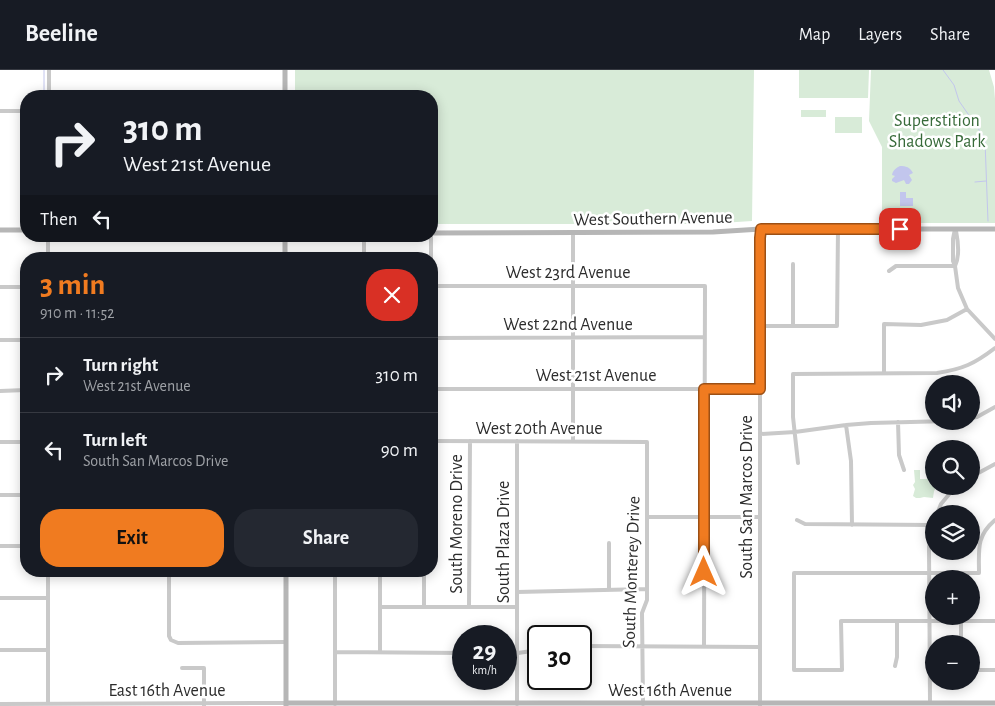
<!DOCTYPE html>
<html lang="en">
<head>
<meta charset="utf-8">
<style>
  :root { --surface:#171b24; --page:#242831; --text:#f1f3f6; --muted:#9ea1a6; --line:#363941; --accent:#f07b20 }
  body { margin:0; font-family:"Alegreya Sans",sans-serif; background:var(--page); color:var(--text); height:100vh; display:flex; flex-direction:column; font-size:19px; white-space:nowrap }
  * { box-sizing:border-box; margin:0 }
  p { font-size:16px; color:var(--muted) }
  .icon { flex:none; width:28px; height:28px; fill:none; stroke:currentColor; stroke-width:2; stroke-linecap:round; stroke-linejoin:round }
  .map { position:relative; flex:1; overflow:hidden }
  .side { position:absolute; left:20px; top:182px; width:418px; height:325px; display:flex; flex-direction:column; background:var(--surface); border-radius:20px; box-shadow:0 2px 12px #0003 }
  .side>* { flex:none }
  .hud { position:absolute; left:20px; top:20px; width:418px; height:152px; border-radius:20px; box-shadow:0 2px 12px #0003; background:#171b24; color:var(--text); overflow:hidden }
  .fabs { position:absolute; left:925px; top:305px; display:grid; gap:10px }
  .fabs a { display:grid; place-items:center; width:55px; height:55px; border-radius:50%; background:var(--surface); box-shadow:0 2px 12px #0003; font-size:25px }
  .speed { position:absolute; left:452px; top:555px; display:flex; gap:10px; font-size:25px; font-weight:700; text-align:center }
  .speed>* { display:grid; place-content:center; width:65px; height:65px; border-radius:50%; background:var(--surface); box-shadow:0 2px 12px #0003; line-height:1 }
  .speed small { font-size:12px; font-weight:400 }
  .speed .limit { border:2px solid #111; border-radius:8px; background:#fff; color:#111 }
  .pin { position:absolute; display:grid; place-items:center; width:42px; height:42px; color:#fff; margin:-21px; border-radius:10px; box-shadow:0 2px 8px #0006 }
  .me { position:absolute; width:55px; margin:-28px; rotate:0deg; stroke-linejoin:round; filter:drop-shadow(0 0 4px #0008) }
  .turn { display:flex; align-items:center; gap:18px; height:105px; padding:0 20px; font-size:22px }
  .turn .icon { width:65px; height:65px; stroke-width:2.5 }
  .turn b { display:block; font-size:35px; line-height:42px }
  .then { display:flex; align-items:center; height:48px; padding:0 20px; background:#0003; gap:10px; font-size:19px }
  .round { display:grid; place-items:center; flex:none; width:52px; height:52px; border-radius:20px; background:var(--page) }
  .summary { display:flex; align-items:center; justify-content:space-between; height:85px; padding:0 20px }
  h1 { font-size:30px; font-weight:600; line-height:38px; color:var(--accent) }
  .primary-button { display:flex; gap:10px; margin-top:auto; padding:10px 20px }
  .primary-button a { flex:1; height:58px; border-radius:20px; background:var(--accent); color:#111; font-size:20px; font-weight:600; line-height:58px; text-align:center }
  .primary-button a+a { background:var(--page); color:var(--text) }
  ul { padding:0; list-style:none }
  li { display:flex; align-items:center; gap:15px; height:75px; padding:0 20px; border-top:1px solid var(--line) }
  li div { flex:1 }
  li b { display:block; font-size:19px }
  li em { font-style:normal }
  header { display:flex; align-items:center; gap:30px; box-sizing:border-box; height:70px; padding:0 25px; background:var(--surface); border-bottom:1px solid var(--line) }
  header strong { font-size:24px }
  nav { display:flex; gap:28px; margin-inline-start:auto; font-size:18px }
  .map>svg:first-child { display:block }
  .green { fill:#d8ebd8 }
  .water { fill:#c2c6ed }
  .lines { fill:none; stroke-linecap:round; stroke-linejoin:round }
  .stream { stroke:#c2c6ed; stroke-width:1 }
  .street { stroke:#c9c9c9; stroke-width:4 }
  .secondary { stroke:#b6b6b6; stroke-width:5 }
  .route-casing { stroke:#9c5015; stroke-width:12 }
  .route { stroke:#f07b20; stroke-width:9 }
  .labels { text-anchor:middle; stroke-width:5; stroke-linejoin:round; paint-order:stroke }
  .park-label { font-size:18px; fill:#376a39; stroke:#fff }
  .street-label { font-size:18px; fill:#2c2c2c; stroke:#fff }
</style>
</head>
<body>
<header>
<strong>Beeline</strong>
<nav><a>Map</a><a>Layers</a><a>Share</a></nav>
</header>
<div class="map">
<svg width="995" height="636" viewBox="0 0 995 636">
  <rect width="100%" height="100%" fill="#fff"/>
  <path class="green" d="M295 0H754L752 151 706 154H431V26H295Z
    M799 0H869L868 28H799Z
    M871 0H989L994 17 995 29V153H882V77L869 51Z
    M801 40H826V47H801Z
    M835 47H862V63H835Z
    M914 400H920V409H928L929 413 934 414V416H943L938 419 936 418 934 421 933 428 924 427 920 428H916L913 426 915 419 913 415 915 412Z"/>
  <path class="water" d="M900 96C906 96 910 97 913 103L909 105 912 110 909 114H906L904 110 896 113 892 111V109L895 106 892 105C893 100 896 98 900 96Z
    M900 122H906V128H913V136H900Z"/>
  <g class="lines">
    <path class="stream" d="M44 0V26
      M943 0 954 15 959 31 982 64 985 71 988 151
      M975 112 986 111"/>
    <path class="street" d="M49 0V26
      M0 41H26
      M955 159 953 169V191L955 196 958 218 967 239 995 269
      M573 162V371
      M431 166V189
      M48 189V166
      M364 189V166
      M955 196C960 186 958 171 956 161
      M889 201 896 196H955
      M431 216H705L704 576
      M0 217H26
      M760 256H837L838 159
      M793 256V194
      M431 268 704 267
      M0 270H26
      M884 303V254L921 255 947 250 967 239
      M431 319H760
      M0 321 26 320
      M971 348 977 347 995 337
      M898 352 899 385 904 400
      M846 355 851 391 852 455
      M760 364 795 362 846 355 871 353 950 351
      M431 371 647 372V530L642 543 643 634
      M517 371V634
      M0 372H26
      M798 393 793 347V304L937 303C963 299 974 294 995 278
      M971 407 995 394
      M0 425H26
      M937 444 941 434 956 416
      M647 447H760
      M797 450 805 454 932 455
      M995 450C976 466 979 480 979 503H794V600H842L841 551H995
      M0 476H26
      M48 501V634
      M169 501V566L171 570 178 573 286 572
      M609 520V473
      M517 522 647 519
      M0 528H48
      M380 537H517
      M424 537V501
      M469 537 470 371
      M961 574V551
      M581 576 760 577
      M0 580H48
      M335 582 464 583
      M380 582V501
      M506 583H518L539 580
      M895 596 897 587V551
      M182 598H204V636
      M971 600H995
      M930 633 929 477 934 451
      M0 634 286 633
      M335 634V501
      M760 636V168L761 159"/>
    <path class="secondary" d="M285 0V26
      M0 160H26
      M431 163 713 162 761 159H995
      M285 166V189
      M286 633H995
      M286 636V501"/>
  </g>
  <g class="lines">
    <g class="route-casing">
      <path id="route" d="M704 502V319H760V168L761 159H900"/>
    </g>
    <use href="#route" class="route"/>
  </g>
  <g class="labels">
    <g class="park-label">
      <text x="937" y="56">Superstition<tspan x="937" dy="21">Shadows Park</tspan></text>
    </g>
    <g class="street-label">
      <text transform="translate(653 148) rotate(-1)" y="6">West Southern Avenue</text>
      <text x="568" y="208">West 23rd Avenue</text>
      <text x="568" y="260">West 22nd Avenue</text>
      <text x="596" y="311">West 21st Avenue</text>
      <text x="539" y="364">West 20th Avenue</text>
      <text transform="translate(746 427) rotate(-90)" y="6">South San Marcos Drive</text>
      <text transform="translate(456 454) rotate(-90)" y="6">South Moreno Drive</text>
      <text transform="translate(503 472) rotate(-90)" y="6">South Plaza Drive</text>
      <text transform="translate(631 502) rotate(-88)" y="6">South Monterey Drive</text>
      <text x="167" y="626">East 16th Avenue</text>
      <text x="670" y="626">West 16th Avenue</text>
    </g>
  </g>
</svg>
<div class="fabs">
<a><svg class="icon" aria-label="sound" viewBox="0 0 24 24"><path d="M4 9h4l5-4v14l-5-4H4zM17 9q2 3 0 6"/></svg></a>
<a><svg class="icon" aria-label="search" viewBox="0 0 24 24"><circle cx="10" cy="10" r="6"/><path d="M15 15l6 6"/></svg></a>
<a><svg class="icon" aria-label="layers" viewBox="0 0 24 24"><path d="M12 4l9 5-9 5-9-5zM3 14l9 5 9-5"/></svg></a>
<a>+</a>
<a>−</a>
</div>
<div class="speed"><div>29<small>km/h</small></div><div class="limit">30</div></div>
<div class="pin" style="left:900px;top:159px;background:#d93025"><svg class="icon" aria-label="arrive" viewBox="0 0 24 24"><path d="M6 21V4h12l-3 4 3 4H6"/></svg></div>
<svg class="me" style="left:704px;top:502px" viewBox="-20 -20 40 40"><path d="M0-17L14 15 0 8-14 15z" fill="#f07b20" stroke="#fff" stroke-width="4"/></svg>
<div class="hud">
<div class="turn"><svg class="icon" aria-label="right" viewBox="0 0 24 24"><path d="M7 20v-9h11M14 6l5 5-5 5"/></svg><div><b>310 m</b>West 21st Avenue</div></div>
<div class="then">Then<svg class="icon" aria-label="left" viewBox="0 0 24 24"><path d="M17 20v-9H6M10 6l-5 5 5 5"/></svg></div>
</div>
<section class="side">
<div class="summary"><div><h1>3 min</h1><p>910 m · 11:52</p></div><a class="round" style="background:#d93025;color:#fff"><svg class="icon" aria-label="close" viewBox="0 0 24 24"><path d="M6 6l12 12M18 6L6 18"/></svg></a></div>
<ul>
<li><svg class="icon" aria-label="right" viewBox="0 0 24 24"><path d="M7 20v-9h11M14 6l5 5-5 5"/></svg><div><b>Turn right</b><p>West 21st Avenue</p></div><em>310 m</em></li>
<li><svg class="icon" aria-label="left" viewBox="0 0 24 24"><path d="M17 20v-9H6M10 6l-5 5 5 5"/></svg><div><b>Turn left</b><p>South San Marcos Drive</p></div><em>90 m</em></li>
</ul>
<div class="primary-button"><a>Exit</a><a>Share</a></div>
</section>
</div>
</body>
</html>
